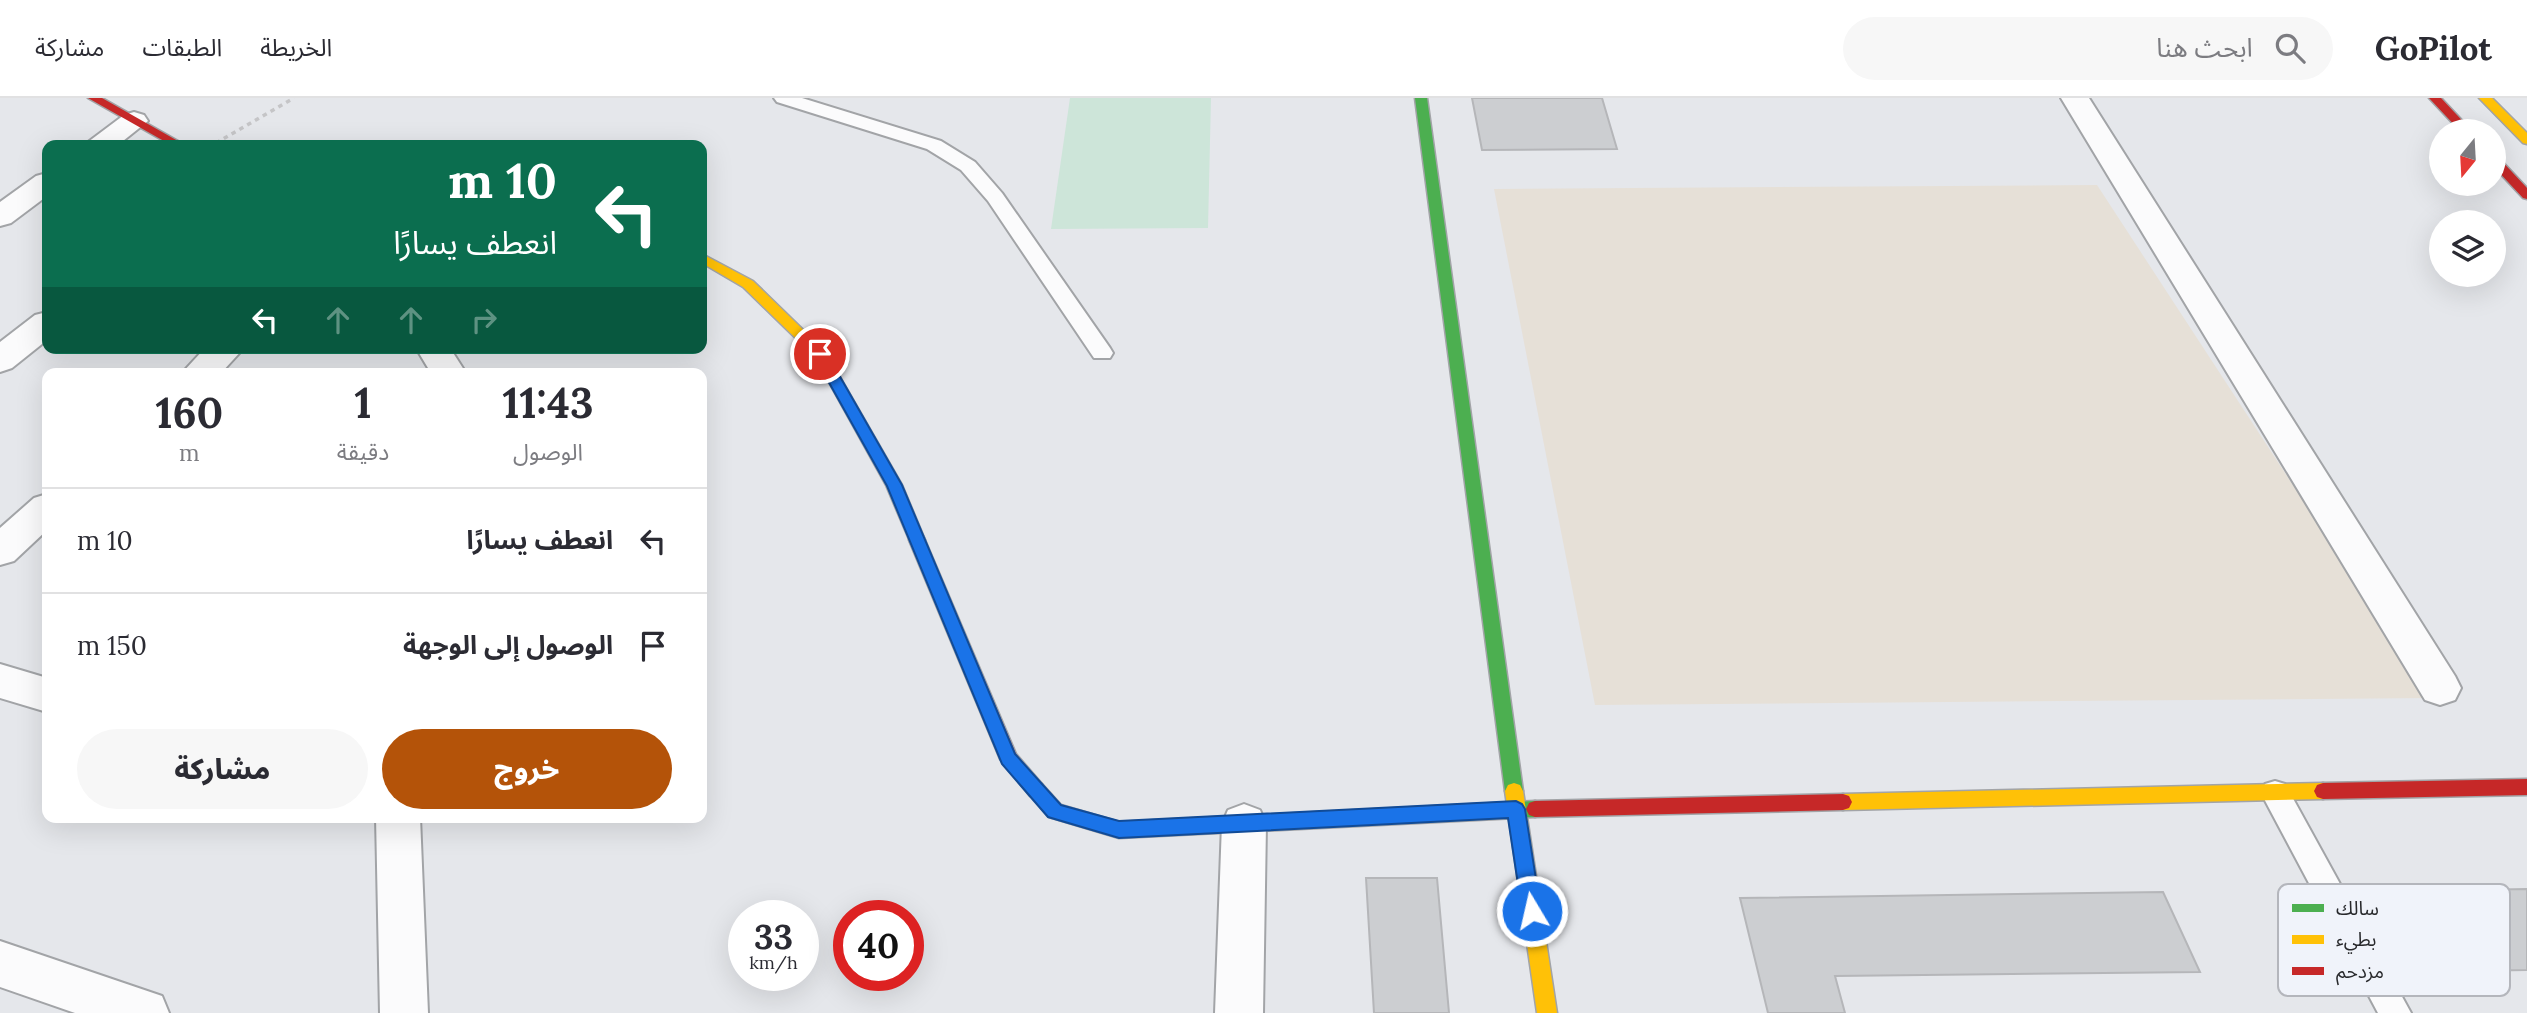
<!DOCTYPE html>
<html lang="ar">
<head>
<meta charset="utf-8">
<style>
  :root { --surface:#fff; --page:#f7f7f7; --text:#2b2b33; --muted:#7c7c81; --line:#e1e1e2; --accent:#b45309 }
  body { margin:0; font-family:Lora,"Noto Sans Arabic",serif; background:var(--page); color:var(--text); direction:rtl; height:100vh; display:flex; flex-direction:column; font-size:26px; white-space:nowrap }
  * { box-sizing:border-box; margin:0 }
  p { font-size:23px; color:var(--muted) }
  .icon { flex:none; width:38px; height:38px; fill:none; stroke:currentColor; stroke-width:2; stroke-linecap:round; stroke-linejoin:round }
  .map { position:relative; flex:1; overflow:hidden; direction:ltr }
  .sheet { position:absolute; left:42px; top:270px; width:665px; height:455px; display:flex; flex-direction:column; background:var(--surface); border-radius:14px; box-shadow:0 7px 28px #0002; direction:rtl }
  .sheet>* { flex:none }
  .banner { position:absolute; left:42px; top:42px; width:665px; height:214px; border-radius:14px; box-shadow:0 7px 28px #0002; direction:rtl; background:#0b6e4f; color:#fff; overflow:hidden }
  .needle { width:46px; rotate:198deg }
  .fabs { position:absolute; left:2429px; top:21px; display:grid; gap:14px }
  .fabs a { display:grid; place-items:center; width:77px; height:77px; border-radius:50%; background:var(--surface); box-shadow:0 7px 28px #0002; font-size:35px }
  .speed { position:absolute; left:728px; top:802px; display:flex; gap:14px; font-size:35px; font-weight:700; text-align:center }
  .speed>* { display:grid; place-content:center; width:91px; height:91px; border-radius:50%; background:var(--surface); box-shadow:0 7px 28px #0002; line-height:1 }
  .speed small { font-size:18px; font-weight:400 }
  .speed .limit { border:10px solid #d22; background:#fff; color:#111 }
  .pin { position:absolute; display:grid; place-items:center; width:60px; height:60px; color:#fff; margin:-30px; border:4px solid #fff; border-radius:50%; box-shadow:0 2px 7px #0007 }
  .me { position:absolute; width:77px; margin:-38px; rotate:351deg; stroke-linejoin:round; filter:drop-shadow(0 0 5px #0008) }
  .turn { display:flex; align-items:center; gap:24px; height:147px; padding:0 35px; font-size:32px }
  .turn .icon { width:91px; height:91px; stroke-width:2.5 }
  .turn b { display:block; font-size:49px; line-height:60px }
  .lanes { display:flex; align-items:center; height:66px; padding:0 35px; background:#0003; justify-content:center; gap:35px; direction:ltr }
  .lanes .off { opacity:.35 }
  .eta { display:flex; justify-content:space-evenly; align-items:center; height:119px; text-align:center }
  .eta b { font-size:42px; font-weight:800; line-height:49px }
  .primary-button { display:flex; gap:14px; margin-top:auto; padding:14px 35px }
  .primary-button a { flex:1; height:80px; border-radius:42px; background:var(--accent); color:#fff; font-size:28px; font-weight:800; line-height:80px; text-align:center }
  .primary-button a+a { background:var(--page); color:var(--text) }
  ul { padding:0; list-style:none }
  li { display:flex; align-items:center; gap:21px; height:105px; padding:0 35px; border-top:2px solid var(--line) }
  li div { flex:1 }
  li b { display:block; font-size:26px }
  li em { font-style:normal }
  header { display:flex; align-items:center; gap:42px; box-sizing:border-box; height:98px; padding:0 35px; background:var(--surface); border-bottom:2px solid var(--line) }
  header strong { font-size:33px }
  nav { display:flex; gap:38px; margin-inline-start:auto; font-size:24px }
  .search { width:490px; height:63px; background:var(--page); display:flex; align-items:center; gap:18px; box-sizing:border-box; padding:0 24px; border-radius:38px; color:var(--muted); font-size:26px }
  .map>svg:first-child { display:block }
  .education { fill:#e6e0d7 }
  .green { fill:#cde5d9 }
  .building { fill:#ccced1; stroke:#b5b6b9; stroke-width:2 }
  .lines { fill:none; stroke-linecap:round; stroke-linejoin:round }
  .lane-casing { stroke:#a2a4a7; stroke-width:4 }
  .street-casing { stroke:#a2a4a7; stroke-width:4 }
  .fast-casing { stroke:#a2a4a7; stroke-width:3 }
  .slow-casing { stroke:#a2a4a7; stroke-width:3 }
  .jam-casing { stroke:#a2a4a7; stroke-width:3 }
  .path { stroke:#c5c5c7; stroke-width:3.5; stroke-dasharray:4.5 4.5; stroke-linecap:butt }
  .lane { fill:#fbfbfc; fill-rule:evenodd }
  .street { fill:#fbfbfc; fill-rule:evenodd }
  .fast { fill:#4caf50; fill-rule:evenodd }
  .slow { fill:#ffc107; fill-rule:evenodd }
  .jam { fill:#c62828; fill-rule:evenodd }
  .route { fill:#1a73e8; stroke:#114b97; stroke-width:2 }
  .key { fill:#f0f3fa; stroke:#b4b6bc; stroke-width:2 }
  .key-label { font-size:19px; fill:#28292c }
</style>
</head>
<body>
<header>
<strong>GoPilot</strong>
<div class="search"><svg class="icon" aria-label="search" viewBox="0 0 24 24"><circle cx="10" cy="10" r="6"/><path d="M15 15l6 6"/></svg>ابحث هنا</div>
<nav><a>الخريطة</a><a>الطبقات</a><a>مشاركة</a></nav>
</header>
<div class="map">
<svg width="2527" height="915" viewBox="0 0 2527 915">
  <rect width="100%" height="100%" fill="#e5e7eb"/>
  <path class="education" d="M2097 87 2432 600 1595 607 1494 91Z"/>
  <path class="green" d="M1070 0H1211L1208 130 1051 131Z"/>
  <path class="building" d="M1472 0H1602L1617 51 1482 52Z
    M1366 780H1437L1449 915H1374Z
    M2527 791V872L2466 873 2419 793Z
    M2163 794 2200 874 1835 878 1845 915H1768L1740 800Z"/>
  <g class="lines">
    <g class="lane-casing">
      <path id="lane" d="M774 0H802L941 43 975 64 1002 95 1110 250 1113 255 1110 260H1094L988 103 961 72 927 51 777 4Z
        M2275 683 2285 686 2411 915H2378L2261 695 2265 686Z"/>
    </g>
    <g class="street-casing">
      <path id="street" d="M2061 0H2089L2455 578 2461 590 2455 602 2440 607 2425 602Z
        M134 14 144 17 148 23 118 47H84L124 17Z
        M47 75V98L11 125 0 128V104L36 78Z
        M47 214V242L12 270 0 274V244L35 217Z
        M205 250H244L221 275H182Z
        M416 250H450L466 275H431Z
        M47 396V432L14 463 0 467V430L34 400Z
        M0 566 47 580V614L0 600Z
        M1244 706 1260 712 1266 726 1263 915H1215L1222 726 1228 712Z
        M376 719H420L428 915H380Z
        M0 843 162 898 169 915H75L0 889Z"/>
    </g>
    <g class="fast-casing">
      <path id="fast" d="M1415 0H1427L1523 693 1520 699 1514 701 1508 699 1505 693Z
        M1036 684 1042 686 1061 707 1119 724 1535 703 1541 705 1544 711 1541 717 1535 719 1119 740 1049 719 1027 692 1030 686Z"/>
    </g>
    <g class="slow-casing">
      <path id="slow" d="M2479 0H2492L2527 35V46L2523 45Z
        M702 156 753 183 825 253 902 387 925 442 923 446H911L886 387 815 259 743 189 702 165Z
        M1514 685 1520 687 1523 693 1557 915H1537L1505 693 1508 687Z
        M2323 685 2329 687 2332 693 2329 699 2323 701 1843 712 1837 710 1834 704 1837 698 1843 696Z"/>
    </g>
    <g class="jam-casing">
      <path id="jam" d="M88 0H102L185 47H171Z
        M2429 0H2441L2472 33H2460Z
        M2494 58 2498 59 2527 90V101L2523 100 2494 69Z
        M917 436 923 438 925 442 1016 656 1042 686 1045 692 1042 698 1036 700 1030 698 1000 661 909 442 911 438Z
        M2527 681V697L2323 701 2317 699 2314 693 2317 687 2323 685Z
        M1843 696 1849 698 1852 704 1849 710 1843 712 1535 719 1529 717 1526 711 1529 705 1535 703Z"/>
    </g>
    <path class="path" d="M216 45 294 0"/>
    <use href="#lane" class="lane"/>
    <use href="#street" class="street"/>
    <use href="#fast" class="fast"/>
    <use href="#slow" class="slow"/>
    <use href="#jam" class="jam"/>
  </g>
  <path class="route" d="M820 251 827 256 902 387 1015 656 1061 707 1119 723 1516 703 1522 706 1525 711 1541 813 1538 820 1532 822 1525 820 1522 813 1508 720 1119 740 1048 719 1002 666 887 388 813 256Z"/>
  <rect x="2278" y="786" width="232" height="112" rx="10" class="key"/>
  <rect x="2292" y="806" width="32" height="8" fill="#4caf50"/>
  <rect x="2292" y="837" width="32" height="9" fill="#ffc107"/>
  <rect x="2292" y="869" width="32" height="8" fill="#c62828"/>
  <g class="key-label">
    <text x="2336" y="817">سالك</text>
    <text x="2336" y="848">بطيء</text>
    <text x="2336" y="880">مزدحم</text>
  </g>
</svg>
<div class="fabs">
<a><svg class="needle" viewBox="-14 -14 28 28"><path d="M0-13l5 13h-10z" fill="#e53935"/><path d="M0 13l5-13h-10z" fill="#7c7c81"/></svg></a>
<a><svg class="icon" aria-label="layers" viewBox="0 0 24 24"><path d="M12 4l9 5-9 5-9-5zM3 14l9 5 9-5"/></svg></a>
</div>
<div class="speed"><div>33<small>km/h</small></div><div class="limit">40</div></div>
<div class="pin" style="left:820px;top:256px;background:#d93025"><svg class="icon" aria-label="arrive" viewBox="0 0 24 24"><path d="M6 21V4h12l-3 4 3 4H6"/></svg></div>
<svg class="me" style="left:1532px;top:813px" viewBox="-20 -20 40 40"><circle r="17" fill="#1a73e8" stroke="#fff" stroke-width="3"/><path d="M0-11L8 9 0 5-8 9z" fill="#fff"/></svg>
<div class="banner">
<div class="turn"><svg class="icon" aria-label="left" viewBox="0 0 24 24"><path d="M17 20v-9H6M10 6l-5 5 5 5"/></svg><div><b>10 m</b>انعطف يسارًا</div></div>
<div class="lanes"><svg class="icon" aria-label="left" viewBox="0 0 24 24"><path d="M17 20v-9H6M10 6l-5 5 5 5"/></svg><svg class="icon off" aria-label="ahead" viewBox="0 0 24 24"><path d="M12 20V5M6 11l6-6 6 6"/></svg><svg class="icon off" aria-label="ahead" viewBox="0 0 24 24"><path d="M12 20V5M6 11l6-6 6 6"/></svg><svg class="icon off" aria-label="right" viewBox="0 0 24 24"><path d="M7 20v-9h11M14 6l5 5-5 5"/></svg></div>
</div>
<section class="sheet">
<div class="eta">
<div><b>11:43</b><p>الوصول</p></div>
<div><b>1</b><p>دقيقة</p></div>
<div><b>160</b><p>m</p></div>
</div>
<ul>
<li><svg class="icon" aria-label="left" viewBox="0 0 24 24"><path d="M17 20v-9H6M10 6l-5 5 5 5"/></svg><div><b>انعطف يسارًا</b></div><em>10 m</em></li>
<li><svg class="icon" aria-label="arrive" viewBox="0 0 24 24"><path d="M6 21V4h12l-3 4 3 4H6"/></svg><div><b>الوصول إلى الوجهة</b></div><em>150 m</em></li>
</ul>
<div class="primary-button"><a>خروج</a><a>مشاركة</a></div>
</section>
</div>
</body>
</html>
